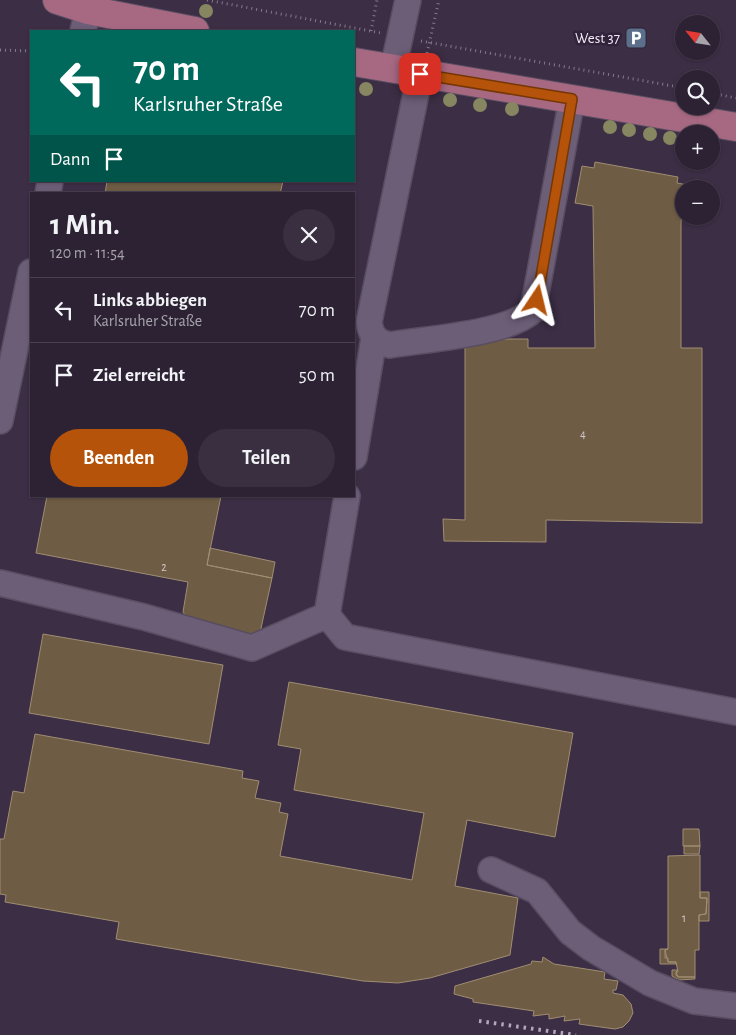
<!DOCTYPE html>
<html lang="de">
<head>
<meta charset="utf-8">
<style>
  :root { --surface:#2d2234; --page:#392f40; --text:#f1f3f6; --muted:#a7a4ac; --line:#483f4f; --accent:#b45309 }
  body { margin:0; font-family:"Alegreya Sans",sans-serif; background:var(--page); color:var(--text); height:100vh; display:flex; flex-direction:column; font-size:19px; white-space:nowrap }
  * { box-sizing:border-box; margin:0 }
  p { font-size:16px; color:var(--muted) }
  .icon { flex:none; width:28px; height:28px; fill:none; stroke:currentColor; stroke-width:2; stroke-linecap:round; stroke-linejoin:round }
  .map { position:relative; flex:1; overflow:hidden }
  .drawer { position:absolute; left:30px; top:192px; width:325px; height:305px; display:flex; flex-direction:column; background:var(--surface); border-radius:0px; box-shadow:0 1px 4px #0004,0 0 0 1px var(--line) }
  .drawer>* { flex:none }
  .top-card { position:absolute; left:30px; top:30px; width:325px; height:152px; border-radius:0px; box-shadow:0 1px 4px #0004,0 0 0 1px var(--line); background:#00695c; color:#fff; overflow:hidden }
  .needle { width:32px; rotate:300deg }
  .controls { position:absolute; left:675px; top:15px; display:grid; gap:10px }
  .controls a { display:grid; place-items:center; width:45px; height:45px; border-radius:50%; background:var(--surface); box-shadow:0 1px 4px #0004,0 0 0 1px var(--line); font-size:25px }
  .pin { position:absolute; display:grid; place-items:center; width:42px; height:42px; color:#fff; margin:-21px; border-radius:10px; box-shadow:0 2px 8px #0006 }
  .me { position:absolute; width:55px; margin:-28px; rotate:10deg; stroke-linejoin:round; filter:drop-shadow(0 0 4px #0008) }
  .turn { display:flex; align-items:center; gap:18px; height:105px; padding:0 20px; font-size:22px }
  .turn .icon { width:65px; height:65px; stroke-width:2.5 }
  .turn b { display:block; font-size:35px; line-height:42px }
  .then { display:flex; align-items:center; height:48px; padding:0 20px; background:#0003; gap:10px; font-size:19px }
  .round { display:grid; place-items:center; flex:none; width:52px; height:52px; border-radius:26px; background:var(--page) }
  .summary { display:flex; align-items:center; justify-content:space-between; height:85px; padding:0 20px }
  h1 { font-size:30px; font-weight:700; line-height:38px }
  .cta { display:flex; gap:10px; margin-top:auto; padding:10px 20px }
  .cta a { flex:1; height:58px; border-radius:30px; background:var(--accent); color:#fff; font-size:20px; font-weight:700; line-height:58px; text-align:center }
  .cta a+a { background:var(--page); color:var(--text) }
  ul { padding:0; list-style:none }
  li { display:flex; align-items:center; gap:15px; height:65px; padding:0 20px; border-top:1px solid var(--line) }
  li div { flex:1 }
  li b { display:block; font-size:19px }
  li em { font-style:normal }
  .map>svg:first-child { display:block }
  .building { fill:#6e5c44; stroke:#a08d73 }
  .lines { fill:none; stroke-linecap:round; stroke-linejoin:round }
  .minor-casing { stroke:#584d61; stroke-width:28 }
  .major-casing { stroke:#584d61; stroke-width:30 }
  .path { stroke:#867a8e; stroke-width:3; stroke-dasharray:1 4; stroke-linecap:butt }
  .minor { stroke:#6d5e78; stroke-width:25 }
  .major { stroke:#a76982; stroke-width:28 }
  .rail { stroke:#b3a9ba; stroke-width:4; stroke-dasharray:2.5 5; stroke-linecap:butt }
  .tree { fill:#868661 }
  .route-casing { stroke:#753606; stroke-width:12 }
  .route { stroke:#b45309; stroke-width:9 }
  .labels { text-anchor:middle; stroke-width:5; stroke-linejoin:round; paint-order:stroke }
  .number-label { font-size:12px; fill:#d2c6cc }
  .poi-label { font-size:15px; fill:#f3eaf9; stroke:#31243a; text-anchor:end }
</style>
</head>
<body>
<div class="map">
<svg width="736" height="1035" viewBox="0 0 736 1035">
  <rect width="100%" height="100%" fill="#3c2e45"/>
  <path class="building" d="M595 162 678 177 677 183 688 185 687 189H684L681 223V348H702V523L546 520V542L444 541 443 519 465 520V339H528V348H595L593 206 575 203 582 166 594 168Z
    M107 181H283L280 194H105Z
    M47 496H221L207 565 272 578 258 642 195 630 183 612 188 582 36 553Z
    M210 548 275 562 272 578 207 565Z
    M43 634 223 665 209 744 29 713Z
    M289 682 573 733 555 837 467 820 455 886 518 898 510 955 430 978 398 983 363 981 116 939 119 922 5 902 6 895 0 894V839H4L13 791 24 793 35 734 243 771 242 778 259 781 255 798 281 803 279 812 288 814 280 856 412 880 424 813 294 790 301 749 278 745Z
    M683 829H699L700 846H683Z
    M684 846H700L699 854H684Z
    M700 855V898H707L706 914 699 915V950H695V977H678L676 975V972H678L676 962H668V958H665V950L668 949V856Z
    M700 892H709V921H699V915L706 914 707 898H700Z
    M660 949H668L665 950 668 962H676V964H660Z
    M543 957 554 964 605 972 604 979 618 981 616 990H613V993L623 995 631 1004 633 1013 629 1021 623 1027 615 1029 579 1024 580 1019 564 1021 565 1016 549 1019V1014L533 1016 534 1011 473 1002V999L454 994 455 986 531 964 532 961 542 962Z
    M672 970H678L676 972 678 977H695V979L679 980 672 976Z"/>
  <g class="lines">
    <g class="minor-casing">
      <path id="minor" d="M83 31 88 10
        M393 69 408 0
        M420 74 369 322C371 336 376 342 390 345 426 339 509 334 533 310L572 99
        M48 194 50 181
        M0 421 31 272
        M354 457 374 338
        M347 496 327 615 345 637 736 712
        M0 583 144 617 252 648 327 615
        M491 870 537 891 570 932 591 948 650 983 694 1001 736 1006"/>
    </g>
    <g class="major-casing">
      <path id="major" d="M57 0 88 10 195 31
        M354 62 736 127"/>
    </g>
    <path class="path" d="M207 0 381 33
      M371 31 377 0
      M421 41 684 88
      M0 50 31 51
      M427 53 439 0
      M711 93 736 98"/>
    <use href="#minor" class="minor"/>
    <use href="#major" class="major"/>
    <path class="rail" d="M479 1021 576 1035"/>
  </g>
  <g class="tree">
    <circle cx="206" cy="11" r="7"/>
    <circle cx="366" cy="89" r="7"/>
    <circle cx="450" cy="100" r="7"/>
    <circle cx="480" cy="105" r="7"/>
    <circle cx="512" cy="109" r="7"/>
    <circle cx="610" cy="127" r="7"/>
    <circle cx="629" cy="130" r="7"/>
    <circle cx="650" cy="134" r="7"/>
    <circle cx="670" cy="138" r="7"/>
  </g>
  <g class="lines">
    <g class="route-casing">
      <path id="route" d="M420 74 572 99 537 300"/>
    </g>
    <use href="#route" class="route"/>
  </g>
  <defs>
    <g id="parking-square" transform="scale(1.125)"><rect x="-9" y="-9" width="18" height="18" rx="4" fill="#5c6f8a" stroke="#31243a"/><path d="M-3.5-5.5H1a3.5 3.5 0 0 1 0 7H-1V5.5H-3.5ZM-1-3.4V-.6H.8a1.4 1.4 0 0 0 0-2.8Z" fill="#fff"/></g>
  </defs>
  <g fill-rule="evenodd">
    <use href="#parking-square" x="636" y="38"/>
  </g>
  <g class="labels">
    <g class="number-label">
      <text x="583" y="438">4</text>
      <text x="164" y="571">2</text>
      <text x="684" y="922">1</text>
    </g>
    <g class="poi-label">
      <text x="620" y="43">West 37</text>
    </g>
  </g>
</svg>
<div class="controls">
<a><svg class="needle" viewBox="-14 -14 28 28"><path d="M0-13l5 13h-10z" fill="#e53935"/><path d="M0 13l5-13h-10z" fill="#a7a4ac"/></svg></a>
<a><svg class="icon" aria-label="search" viewBox="0 0 24 24"><circle cx="10" cy="10" r="6"/><path d="M15 15l6 6"/></svg></a>
<a>+</a>
<a>−</a>
</div>
<div class="pin" style="left:420px;top:74px;background:#d93025"><svg class="icon" aria-label="arrive" viewBox="0 0 24 24"><path d="M6 21V4h12l-3 4 3 4H6"/></svg></div>
<svg class="me" style="left:537px;top:300px" viewBox="-20 -20 40 40"><path d="M0-17L14 15 0 8-14 15z" fill="#b45309" stroke="#fff" stroke-width="4"/></svg>
<div class="top-card">
<div class="turn"><svg class="icon" aria-label="left" viewBox="0 0 24 24"><path d="M17 20v-9H6M10 6l-5 5 5 5"/></svg><div><b>70 m</b>Karlsruher Straße</div></div>
<div class="then">Dann<svg class="icon" aria-label="arrive" viewBox="0 0 24 24"><path d="M6 21V4h12l-3 4 3 4H6"/></svg></div>
</div>
<section class="drawer">
<div class="summary"><div><h1>1 Min.</h1><p>120 m · 11:54</p></div><a class="round"><svg class="icon" aria-label="close" viewBox="0 0 24 24"><path d="M6 6l12 12M18 6L6 18"/></svg></a></div>
<ul>
<li><svg class="icon" aria-label="left" viewBox="0 0 24 24"><path d="M17 20v-9H6M10 6l-5 5 5 5"/></svg><div><b>Links abbiegen</b><p>Karlsruher Straße</p></div><em>70 m</em></li>
<li><svg class="icon" aria-label="arrive" viewBox="0 0 24 24"><path d="M6 21V4h12l-3 4 3 4H6"/></svg><div><b>Ziel erreicht</b></div><em>50 m</em></li>
</ul>
<div class="cta"><a>Beenden</a><a>Teilen</a></div>
</section>
</div>
</body>
</html>
